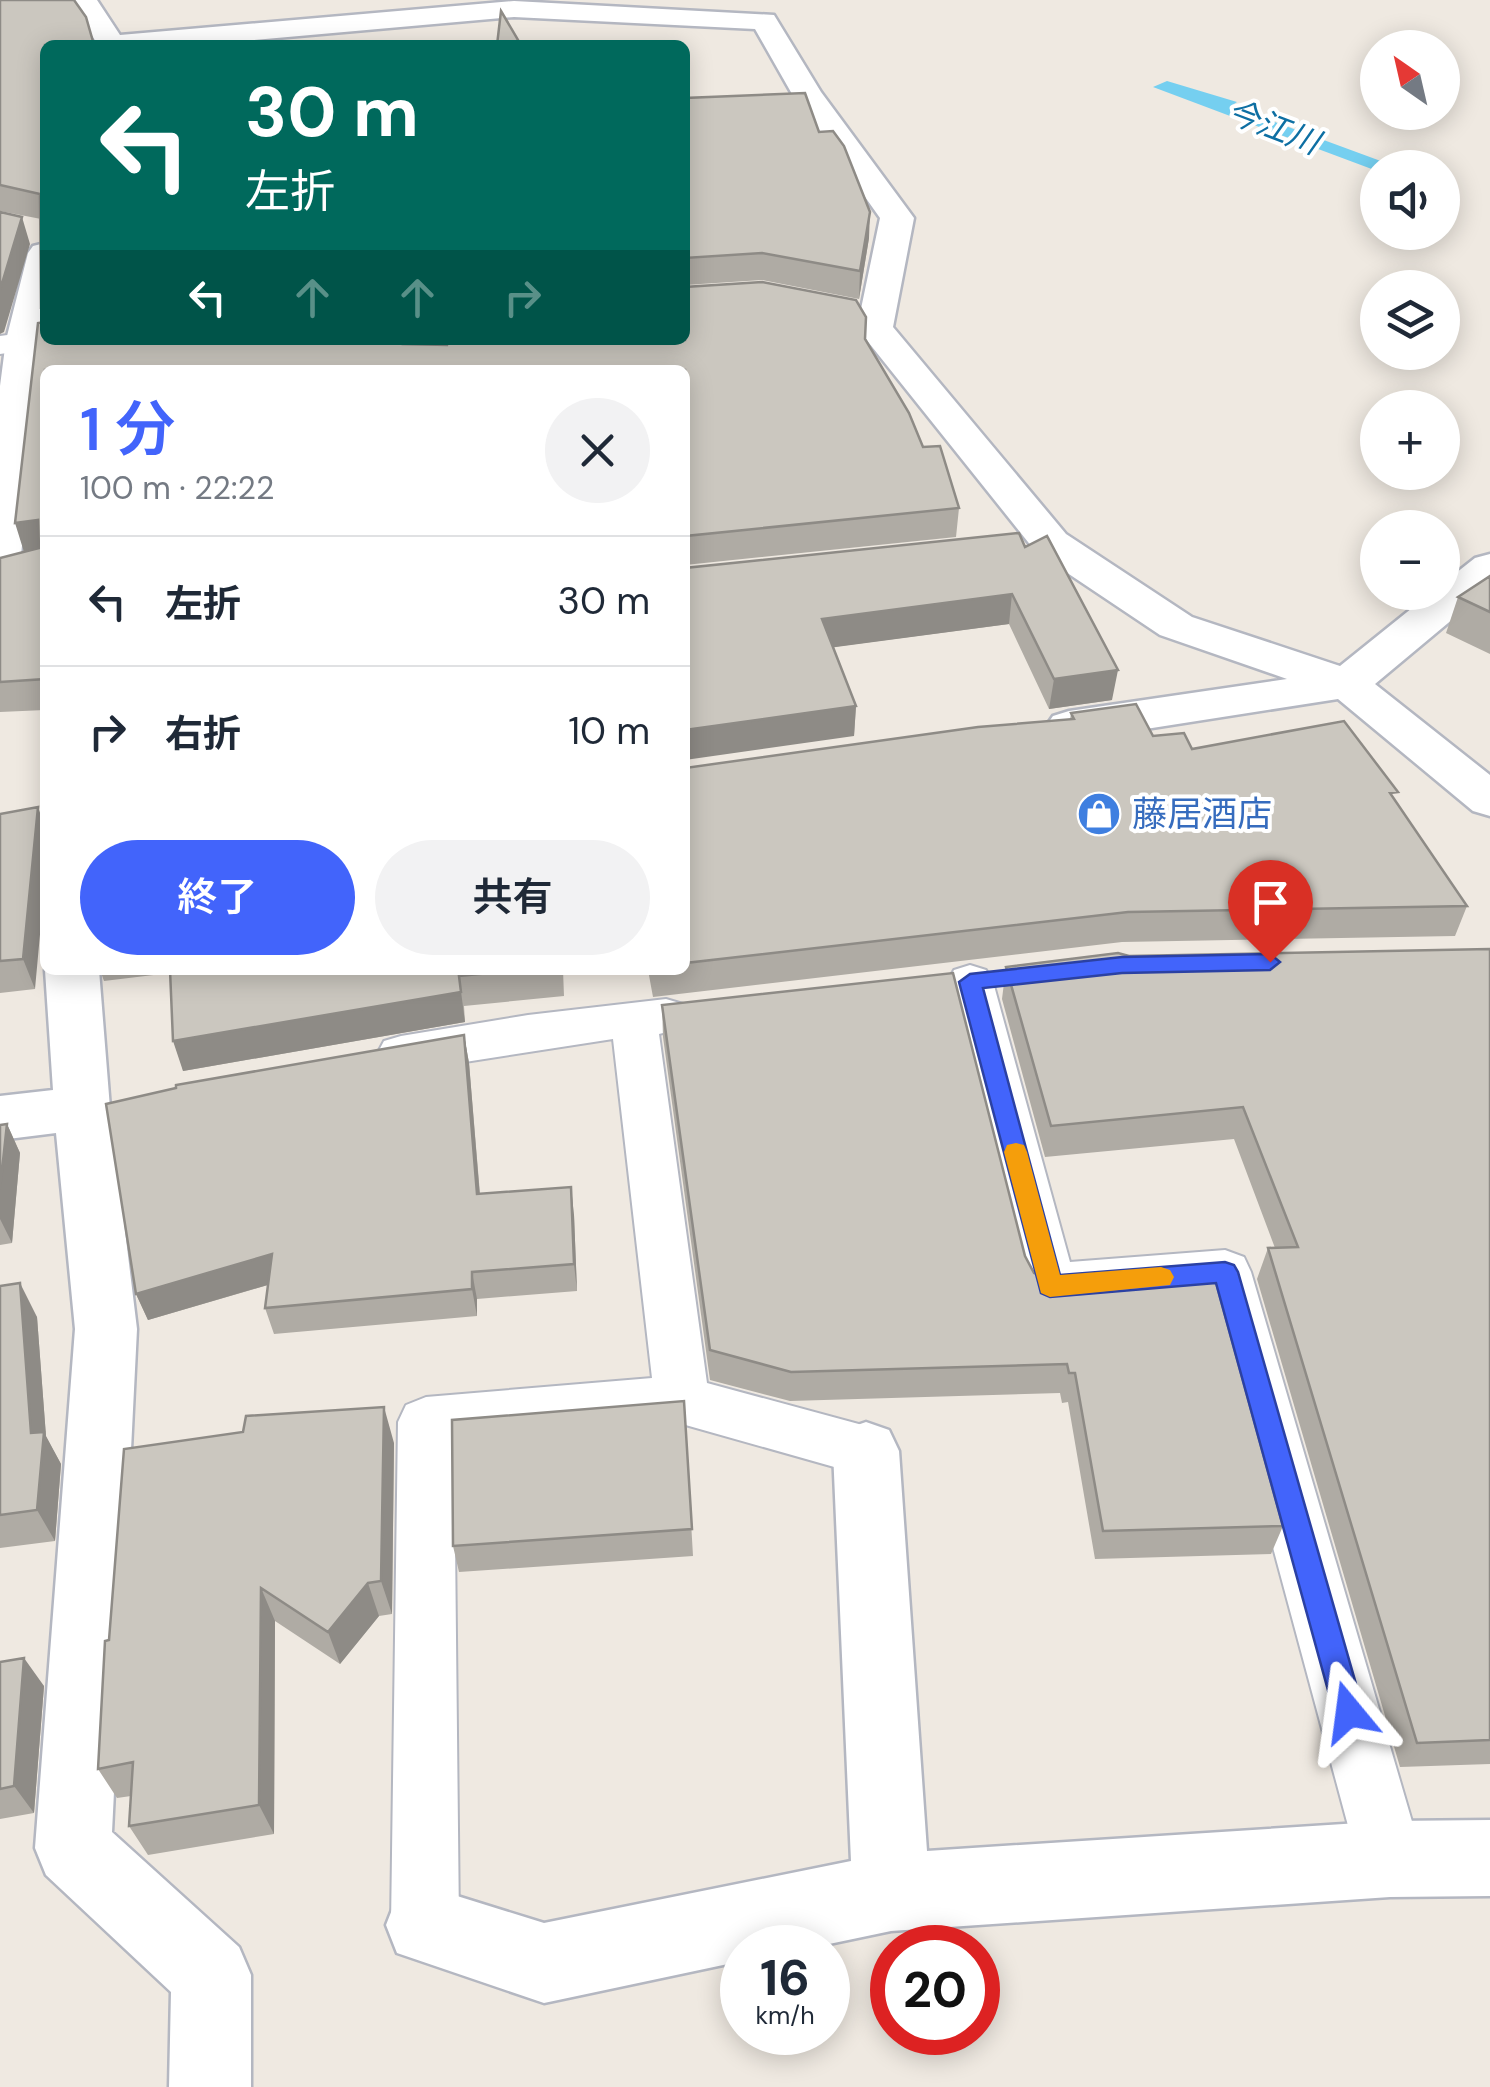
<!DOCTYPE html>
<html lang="ja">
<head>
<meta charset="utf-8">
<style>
  :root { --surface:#fff; --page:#f2f2f3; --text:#1f2937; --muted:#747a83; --line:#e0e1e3; --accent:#4264fb }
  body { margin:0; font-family:"DM Sans","Noto Sans JP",sans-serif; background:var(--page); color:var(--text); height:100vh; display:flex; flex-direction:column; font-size:38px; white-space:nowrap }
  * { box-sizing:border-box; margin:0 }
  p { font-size:32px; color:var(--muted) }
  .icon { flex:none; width:55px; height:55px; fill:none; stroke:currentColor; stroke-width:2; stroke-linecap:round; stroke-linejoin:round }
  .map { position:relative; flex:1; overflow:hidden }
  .sheet { position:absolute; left:40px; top:365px; width:650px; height:610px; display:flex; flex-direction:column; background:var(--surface); border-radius:15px; box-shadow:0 5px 25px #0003 }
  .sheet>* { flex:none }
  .top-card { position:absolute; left:40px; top:40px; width:650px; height:305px; border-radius:15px; box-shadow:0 5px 25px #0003; background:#00695c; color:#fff; overflow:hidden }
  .needle { width:65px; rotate:326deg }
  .buttons { position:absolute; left:1360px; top:30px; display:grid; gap:20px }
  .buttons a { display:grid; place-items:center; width:100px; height:100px; border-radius:50%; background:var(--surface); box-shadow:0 5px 25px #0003; font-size:50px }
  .speed { position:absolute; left:720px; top:1925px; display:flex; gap:20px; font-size:50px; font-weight:700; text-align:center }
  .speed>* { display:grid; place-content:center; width:130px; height:130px; border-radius:50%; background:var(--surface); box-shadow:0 5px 25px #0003; line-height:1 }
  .speed small { font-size:25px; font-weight:400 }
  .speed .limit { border:15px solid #d22; background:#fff; color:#111 }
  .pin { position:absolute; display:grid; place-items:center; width:85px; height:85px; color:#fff; margin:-102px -42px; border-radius:50% 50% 50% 0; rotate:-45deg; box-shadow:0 0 10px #0007 }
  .pin .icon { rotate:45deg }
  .me { position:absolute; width:110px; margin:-55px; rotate:344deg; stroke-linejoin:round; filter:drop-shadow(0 0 8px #0008) }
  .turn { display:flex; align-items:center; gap:35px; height:210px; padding:0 40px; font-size:45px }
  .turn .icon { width:130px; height:130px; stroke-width:2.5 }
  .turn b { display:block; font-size:70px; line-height:85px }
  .lanes { display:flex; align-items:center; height:95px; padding:0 40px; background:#0003; justify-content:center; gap:50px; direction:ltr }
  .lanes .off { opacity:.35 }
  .round { display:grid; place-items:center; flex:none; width:105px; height:105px; border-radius:52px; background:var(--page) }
  .headline { display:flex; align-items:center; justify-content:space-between; height:170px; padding:0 40px }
  h1 { font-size:60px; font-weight:600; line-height:75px; color:var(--accent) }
  .primary-button { display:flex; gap:20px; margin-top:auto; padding:20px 40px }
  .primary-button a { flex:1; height:115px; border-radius:60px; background:var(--accent); color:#fff; font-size:40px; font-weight:600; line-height:115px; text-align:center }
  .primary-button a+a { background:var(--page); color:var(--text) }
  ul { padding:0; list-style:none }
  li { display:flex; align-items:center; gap:30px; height:130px; padding:0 40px; border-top:2px solid var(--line) }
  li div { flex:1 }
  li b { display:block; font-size:38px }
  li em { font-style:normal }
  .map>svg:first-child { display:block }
  .water { fill:#75cff0 }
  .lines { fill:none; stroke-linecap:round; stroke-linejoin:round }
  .service-casing { stroke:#b4b7c1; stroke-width:4 }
  .minor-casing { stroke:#b4b7c1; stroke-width:5 }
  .service { fill:#fff; fill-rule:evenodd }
  .minor { fill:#fff; fill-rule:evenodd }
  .wall { fill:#afaba4 }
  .shaded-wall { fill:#8e8b86 }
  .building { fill:#cbc7bf; stroke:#8e8b86; stroke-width:2.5 }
  .route { fill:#4264fb; stroke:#2b41a3; stroke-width:2.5 }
  .slow { fill:#f59e0b }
  .labels { text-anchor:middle; stroke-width:8; stroke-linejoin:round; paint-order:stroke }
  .far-water-label { font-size:32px; font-style:italic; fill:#0d6fa3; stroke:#fff }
  .shop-label { font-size:35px; fill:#366cbe; stroke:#fff; text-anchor:start }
</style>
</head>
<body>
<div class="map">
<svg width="1490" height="2087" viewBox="0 0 1490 2087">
  <rect width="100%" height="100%" fill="#efe9e1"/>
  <path class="water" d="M1167 81 1237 102 1231 106 1397 167 1378 168 1377 171 1153 87Z"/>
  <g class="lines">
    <g class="service-casing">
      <path id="service" d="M45 330V340H60L56 346 0 354V336Z
        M970 965 986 970 993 982 1070 1262 1225 1250 1244 1257 1251 1272 1423 1859 1413 1882 1390 1892 1367 1882 1357 1859 1205 1295 1050 1308 1031 1302 1023 1286 947 982 954 970Z
        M666 999 683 1004 689 1016 683 1028 659 1034 707 1383 866 1426 886 1433 894 1451 886 1469 866 1476 682 1424 454 1444 459 1925 449 1949 425 1959 401 1949 391 1925 398 1422 406 1405 426 1397 652 1378 613 1039 401 1072 384 1067 377 1054 384 1041 401 1036 528 1015Z"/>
    </g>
    <g class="minor-casing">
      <path id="minor" d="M69 0H97L120 35 514 1 774 15 821 92 914 218 893 327 1066 534 1192 617 1340 666 1432 592H1442V584L1475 558 1490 554V588L1375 684 1490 775V816L1473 811 1338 699 1069 741 1053 736 1046 726 1053 716 1069 711 1287 679 1160 635 1036 552 857 328 880 218 792 94 755 29 514 17 199 45H98Z
        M45 243V328L21 555 15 564 0 568V386L6 340 28 253 33 246Z
        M419 340H455L448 370H410Z
        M45 970H99L110 1108 137 1329 112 1832 239 1947 251 1975V2087H169L171 1992 46 1875 35 1848 75 1329 56 1133 0 1140V1096L53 1090Z
        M866 1422 889 1430 899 1451 927 1851 1390 1821 1490 1820V1896L1390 1897 891 1931 810 1948H742V1961L544 2003 397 1953 386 1925 397 1897 425 1886 544 1923 851 1861 833 1451 843 1430Z"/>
    </g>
    <use href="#service" class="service"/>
    <use href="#minor" class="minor"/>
  </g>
  <path class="wall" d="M0 0 45 45V340H416L415 344 447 345 865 339 923 447 959 508 956 537 685 565V370H45V710L0 712V558L24 552 45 322 41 308V219L0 211Z
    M685 98 819 132 869 238 859 299 762 280 685 285Z
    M1025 547 1112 700 1049 709 1009 624 833 647 856 706 854 736 685 568Z
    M1490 576V654L1446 633 1458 597Z
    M1071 713 1192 749 1395 800 1467 906 1455 936 1122 942 653 997 648 970H685V768L1070 720Z
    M0 814 35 989 0 993Z
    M1490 949V1764L1400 1767 1257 1279 1268 1248H1275L1234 1139 1045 1157 1002 999 1006 967 1129 956Z
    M100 970H563L564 996 464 1006 465 1022 183 1071 170 973 104 981Z
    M662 1005 1025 1256 1034 1273 1283 1526 1271 1554 1095 1559 1068 1402 1062 1403 1060 1393 790 1401 710 1380 663 1037Z
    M464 1035 469 1063 480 1194 574 1215 577 1291 477 1299V1316L274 1334 265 1308 268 1285 148 1320 136 1294Z
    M7 1124 20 1153 12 1243 0 1245V1125Z
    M0 1286 37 1317 46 1437 61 1464 55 1541 0 1548Z
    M684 1401 693 1556 459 1572 453 1546Z
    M394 1443 392 1614 379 1616 340 1664 275 1621 274 1834 148 1855 129 1826 131 1796 117 1798 98 1769 109 1640Z
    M0 1662 44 1686 34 1813 0 1819Z"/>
  <path class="shaded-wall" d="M870 212 869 238 859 299 860 271Z
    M22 217 30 244 4 332 0 334V290Z
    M404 340H416L408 370 403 344Z
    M38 520 45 549 24 552 15 523Z
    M1012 594 1009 624 821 649 822 619Z
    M1118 670 1112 700 1049 709 1054 679Z
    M856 706 854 736 685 760V730Z
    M38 807 45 827V880L35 989 23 959Z
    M459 976 465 1022 183 1071 173 1041Z
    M464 1035 469 1063 482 1222 477 1194Z
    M7 1124 20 1153 12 1243 0 1219V1189Z
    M571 1187 574 1215 577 1291 574 1264Z
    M272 1254 281 1281 148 1320 136 1294Z
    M472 1272 477 1299V1316L472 1289Z
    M20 1283 37 1317 46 1436 61 1464 55 1541 37 1510Z
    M384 1407 394 1443 392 1614 381 1581Z
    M368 1583 379 1616 340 1664 328 1632Z
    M261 1588 275 1621 274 1834 259 1805Z
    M24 1658 44 1686 34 1813 14 1786Z"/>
  <path class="building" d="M0 0H74L86 17 94 45H45V309L41 308 40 194 0 185Z
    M501 11 521 45H497Z
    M805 93 819 132 833 131 844 146 870 212 860 271 762 253 685 258V98Z
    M0 212 22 217 0 290Z
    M762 282 856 300 866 317 865 339 909 413 923 447 940 446 959 508 685 536V370H45V679L0 682V558L39 548 38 520 15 523 38 323 45 322V340H404L403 344 447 345 448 340H685V287Z
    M1019 533 1025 547 1047 536 1118 670 1054 679 1012 594 822 619 856 706 685 730V568Z
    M1490 576V612L1458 597Z
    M1136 704 1153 736 1184 733 1192 749 1344 721 1398 792 1390 793 1467 906 1128 912 685 963V768L978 727 1074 719 1071 713Z
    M38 807 23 959 0 961V814Z
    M1490 949V1740L1417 1743 1268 1248 1298 1247 1243 1107 1051 1126 1006 967 1118 953 1129 956Z
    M170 970H521L459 976 461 992 173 1041Z
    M953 973 1025 1256 1034 1273 1057 1281 1212 1268 1283 1526 1103 1531 1075 1373H1069L1067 1364 791 1372 710 1350 662 1005Z
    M464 1035 477 1194 571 1187 574 1264 472 1272V1289L265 1308 272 1254 136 1294 106 1104 176 1088V1085Z
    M7 1124 0 1189V1125Z
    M20 1283 31 1433 44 1432 37 1510 0 1515V1286Z
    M684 1401 692 1529 453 1546 452 1420Z
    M384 1407 381 1581 368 1583 328 1632 261 1588 259 1805 129 1826 133 1762 98 1769 105 1641 109 1640 124 1449 243 1432 246 1416Z
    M24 1658 14 1786 0 1789V1662Z"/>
  <path class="route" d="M1270 954 1280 962 1270 970 1122 973 983 988 1060 1275 1225 1262 1234 1265 1238 1272 1364 1712 1359 1722 1349 1727 1338 1722 1334 1712 1216 1283 1050 1297 1041 1293 959 982 970 974 1122 957Z"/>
  <path class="slow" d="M1016 1143 1024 1145 1027 1152 1060 1275 1161 1267 1170 1270 1174 1277 1170 1285 1050 1297 1041 1293 1004 1152 1007 1145Z"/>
  <defs>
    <g id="shop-disc" transform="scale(2.25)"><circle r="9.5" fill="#3f7fe0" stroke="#fff"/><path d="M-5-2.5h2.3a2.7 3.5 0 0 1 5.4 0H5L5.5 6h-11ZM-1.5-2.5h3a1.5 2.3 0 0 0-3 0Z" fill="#fff"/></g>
  </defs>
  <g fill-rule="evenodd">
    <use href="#shop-disc" x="1099" y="814"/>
  </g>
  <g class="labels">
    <g class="far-water-label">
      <text transform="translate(1273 127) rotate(21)" y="11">今江川</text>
    </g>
    <g class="shop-label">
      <text x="1132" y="826">藤居酒店</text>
    </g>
  </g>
</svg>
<div class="buttons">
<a><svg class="needle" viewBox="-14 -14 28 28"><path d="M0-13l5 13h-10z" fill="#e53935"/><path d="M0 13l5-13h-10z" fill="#747a83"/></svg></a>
<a><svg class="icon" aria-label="sound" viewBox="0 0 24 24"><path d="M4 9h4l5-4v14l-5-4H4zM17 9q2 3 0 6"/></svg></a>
<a><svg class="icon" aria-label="layers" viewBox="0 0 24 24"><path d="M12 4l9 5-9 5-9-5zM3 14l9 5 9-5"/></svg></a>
<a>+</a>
<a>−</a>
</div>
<div class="speed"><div>16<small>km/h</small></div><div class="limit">20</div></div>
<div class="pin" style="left:1270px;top:962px;background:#d93025"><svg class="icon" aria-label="arrive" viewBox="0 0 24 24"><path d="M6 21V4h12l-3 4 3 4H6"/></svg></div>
<svg class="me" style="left:1349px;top:1712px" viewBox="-20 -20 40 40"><path d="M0-17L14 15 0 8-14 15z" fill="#4264fb" stroke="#fff" stroke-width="4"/></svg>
<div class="top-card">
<div class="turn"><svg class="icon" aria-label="left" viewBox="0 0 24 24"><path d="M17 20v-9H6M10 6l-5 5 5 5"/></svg><div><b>30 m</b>左折</div></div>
<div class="lanes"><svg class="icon" aria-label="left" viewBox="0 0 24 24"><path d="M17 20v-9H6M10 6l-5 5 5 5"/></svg><svg class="icon off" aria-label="ahead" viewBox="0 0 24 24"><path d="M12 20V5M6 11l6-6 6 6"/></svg><svg class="icon off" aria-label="ahead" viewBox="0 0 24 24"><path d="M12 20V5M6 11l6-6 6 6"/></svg><svg class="icon off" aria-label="right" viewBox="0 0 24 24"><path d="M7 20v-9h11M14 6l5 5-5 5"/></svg></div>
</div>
<section class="sheet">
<div class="headline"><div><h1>1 分</h1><p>100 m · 22:22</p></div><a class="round"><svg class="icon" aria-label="close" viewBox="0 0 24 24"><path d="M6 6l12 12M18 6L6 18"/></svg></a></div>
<ul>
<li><svg class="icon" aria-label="left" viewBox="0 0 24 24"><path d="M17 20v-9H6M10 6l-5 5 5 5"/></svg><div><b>左折</b></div><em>30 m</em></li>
<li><svg class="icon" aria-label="right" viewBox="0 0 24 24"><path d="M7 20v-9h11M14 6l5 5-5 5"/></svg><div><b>右折</b></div><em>10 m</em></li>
</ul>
<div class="primary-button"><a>終了</a><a>共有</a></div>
</section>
</div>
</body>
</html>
